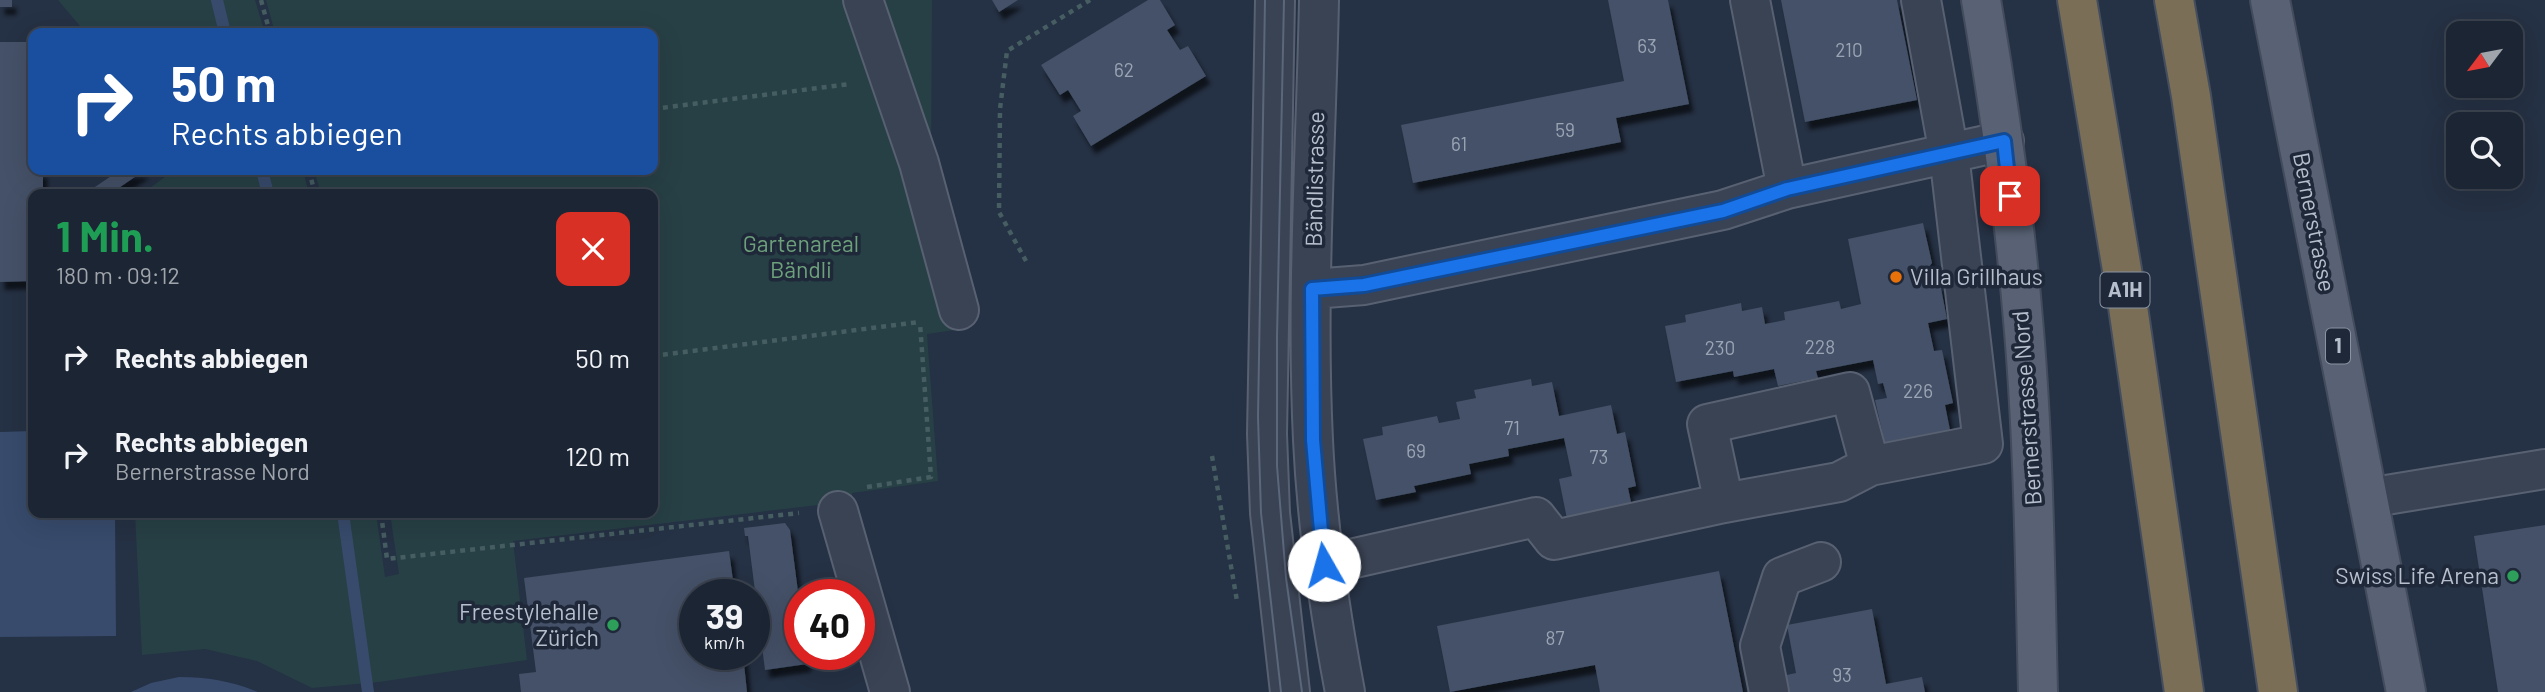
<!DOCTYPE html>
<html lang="de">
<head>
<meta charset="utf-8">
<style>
  :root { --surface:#1c2533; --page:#29313f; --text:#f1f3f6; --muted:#a0a5ac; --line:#3a424e }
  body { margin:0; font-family:Barlow,sans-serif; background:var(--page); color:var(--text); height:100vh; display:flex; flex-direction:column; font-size:26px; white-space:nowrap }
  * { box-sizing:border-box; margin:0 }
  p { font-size:23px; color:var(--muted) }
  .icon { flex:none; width:38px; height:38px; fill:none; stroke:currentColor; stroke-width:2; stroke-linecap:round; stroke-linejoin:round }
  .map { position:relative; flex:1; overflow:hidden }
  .sheet { position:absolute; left:28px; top:189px; width:630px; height:329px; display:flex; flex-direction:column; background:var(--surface); border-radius:14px; box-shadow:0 7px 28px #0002,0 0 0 2px var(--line) }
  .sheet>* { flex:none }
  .top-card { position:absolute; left:28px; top:28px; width:630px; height:147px; border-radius:14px; box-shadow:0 7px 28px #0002,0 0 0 2px var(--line); background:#1a4fa0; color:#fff; overflow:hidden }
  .needle { width:46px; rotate:238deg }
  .tools { position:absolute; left:2446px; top:21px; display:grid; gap:14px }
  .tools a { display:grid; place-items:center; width:77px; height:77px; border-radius:14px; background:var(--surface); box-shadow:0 7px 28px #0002,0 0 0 2px var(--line); font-size:35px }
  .speed { position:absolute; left:679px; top:579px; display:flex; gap:14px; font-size:35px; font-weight:700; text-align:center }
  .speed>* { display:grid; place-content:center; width:91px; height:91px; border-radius:50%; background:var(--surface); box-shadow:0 7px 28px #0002,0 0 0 2px var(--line); line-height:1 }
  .speed small { font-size:18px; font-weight:400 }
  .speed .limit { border:10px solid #d22; background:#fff; color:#111 }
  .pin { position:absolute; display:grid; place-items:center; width:60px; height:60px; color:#fff; margin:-30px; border-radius:14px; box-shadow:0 4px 10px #0006 }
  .me { position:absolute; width:77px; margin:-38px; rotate:353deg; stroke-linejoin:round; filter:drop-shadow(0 0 5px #0008) }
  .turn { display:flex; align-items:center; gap:24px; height:147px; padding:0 28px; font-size:32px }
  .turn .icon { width:91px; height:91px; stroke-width:2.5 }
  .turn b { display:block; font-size:49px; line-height:60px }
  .round { display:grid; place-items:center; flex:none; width:74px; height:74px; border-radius:14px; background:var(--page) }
  .head { display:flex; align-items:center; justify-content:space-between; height:119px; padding:0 28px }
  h1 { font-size:42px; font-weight:700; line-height:52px; color:#1e9e55 }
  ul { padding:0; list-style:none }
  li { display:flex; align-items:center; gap:21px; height:98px; padding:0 28px }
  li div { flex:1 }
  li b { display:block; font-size:26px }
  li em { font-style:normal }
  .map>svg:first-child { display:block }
  .green { fill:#274045 }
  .water { fill:#384b6c }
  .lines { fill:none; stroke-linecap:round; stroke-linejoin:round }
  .stream { stroke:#384b6c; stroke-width:12 }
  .building { fill:#445167; filter:url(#shadow) }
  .minor-casing { stroke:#586171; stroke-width:42 }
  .major-casing { stroke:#434c5d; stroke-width:42 }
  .highway-casing { stroke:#444e5e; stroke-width:42 }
  .path { stroke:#465d61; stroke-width:4.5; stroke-dasharray:5 5; stroke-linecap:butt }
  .minor { stroke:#3a4354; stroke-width:38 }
  .major { stroke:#586274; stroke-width:38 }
  .highway { stroke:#7a6e56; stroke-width:38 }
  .tram { stroke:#5b677b; stroke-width:2 }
  .route-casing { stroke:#114b97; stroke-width:18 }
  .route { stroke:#1a73e8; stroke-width:12 }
  .food-dot { fill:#e8710a; stroke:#1e2839; stroke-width:2.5 }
  .leisure-dot { fill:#2e9e5b; stroke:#1e2839; stroke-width:2.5 }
  .labels { text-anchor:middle; stroke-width:7; stroke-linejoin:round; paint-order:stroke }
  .number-label { font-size:19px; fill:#9aa4b4 }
  .shield { fill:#1e2839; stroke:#8992a1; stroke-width:2 }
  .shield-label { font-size:21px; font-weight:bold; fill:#b7bfcd }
  .street-label { font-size:23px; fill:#b7bfcd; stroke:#1e2839 }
  .park-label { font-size:23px; fill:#6da07b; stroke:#1e2839 }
  .poi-label { font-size:23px; fill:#b7bfcd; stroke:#1e2839; text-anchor:end }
</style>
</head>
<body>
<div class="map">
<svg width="2545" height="692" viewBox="0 0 2545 692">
  <defs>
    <filter id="shadow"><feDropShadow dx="4.5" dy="8" stdDeviation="2" flood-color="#0009"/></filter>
  </defs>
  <rect width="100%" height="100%" fill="#253144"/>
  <path class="green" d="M58 0H255L265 33H157L155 30 149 33H86Z
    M266 0H932L931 166 969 328 927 334 938 481 852 493V501L513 541 527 660 379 682 312 688 257 661 205 649 142 655 135 513H376L385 577 399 574 390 513H653V194H321L314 170H653V33H275Z
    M174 170H303L309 194H142Z"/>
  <path class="water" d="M33 431V513H115L116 636 0 637V432Z
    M179 677C208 677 231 681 258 692H131L151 683Z"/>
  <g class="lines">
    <path class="stream" d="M217 0 225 33
      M262 170 268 194
      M343 513 368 692"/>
  </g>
  <path class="building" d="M0 0H12V7H0Z
    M992 0H1018L999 12Z
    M1148 0H1160L1175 25 1167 30 1180 50 1188 46 1206 76 1091 146 1073 116 1081 111 1068 90 1060 95 1041 65Z
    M1608 0H1668L1689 104 1616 118 1621 142 1413 183 1401 125 1624 81Z
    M1781 0H1897L1917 100 1805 122Z
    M0 42H33V170H43V194H33V281L0 282Z
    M120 170H145L110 194H92L89 191Z
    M1923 223 1932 263 1926 271 1929 285 1940 283 1947 319 1928 323 1934 351 1942 350 1953 403 1945 405 1951 435 1886 448 1875 400 1887 398 1883 383 1878 384 1873 360 1816 371 1818 378 1778 386 1774 369 1734 377 1733 371 1676 382 1665 326 1686 322 1685 315 1741 303 1742 311 1762 307 1765 324 1785 320 1784 312 1839 301 1841 309 1861 304 1848 239Z
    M1531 379 1532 386 1552 382 1559 416 1611 405 1617 434 1625 432 1636 486 1628 488 1634 516 1569 529 1559 479 1572 476 1564 438 1508 449 1509 456 1469 464 1471 474 1414 486 1416 492 1376 500 1363 439 1383 435 1382 427 1437 416 1439 423 1460 419 1456 402 1476 398 1474 390Z
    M785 523 790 530 800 607V654H806L807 664 765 670 748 536H745L744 528Z
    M2545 525V692H2498L2474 536Z
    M729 551 735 595H695V654H743L747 692H521L519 674 536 672 524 578Z
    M1719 571 1743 692H1600L1595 665 1450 692 1437 626Z
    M1872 609 1886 684 1922 677 1925 692H1785L1782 676 1796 673 1787 625Z"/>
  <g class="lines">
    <g class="minor-casing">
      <path id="minor" d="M863 0 919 163 959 310
        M1275 0 1267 434 1270 513 1290 692
        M1319 0C1316 146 1306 294 1313 440 1317 525 1329 608 1345 692
        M1750 0 1787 189
        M1312 289 1364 285 1723 210 1787 189 2004 141
        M1870 466 1850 392 1707 424 1724 503 1839 482 1870 466 1983 444 1949 154 1921 0
        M2368 498 2545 469
        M838 511 890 692
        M1324 565 1536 517 1554 540 1724 503
        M1769 692 1760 646 1782 577 1821 562"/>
    </g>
    <g class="major-casing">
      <path id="major" d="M1981 0C2000 110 2015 220 2024 331 2034 451 2035 572 2038 692
        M2270 0 2406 692"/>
    </g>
    <g class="highway-casing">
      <path id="highway" d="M2077 0 2127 300 2184 692
        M2174 0 2191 96 2278 692"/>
    </g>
    <path class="path" d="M261 0 270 33
      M653 109 850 84
      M309 170 315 194
      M1026 261 999 212 1000 109 1007 51 1090 0
      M653 356 919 322
      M1212 456 1237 601
      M867 487 931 477 920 323
      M381 513 387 559 799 513"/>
    <use href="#minor" class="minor"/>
    <use href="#major" class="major"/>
    <use href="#highway" class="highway"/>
    <path class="tram" d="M1265 0 1258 417 1261 513 1281 692
      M1284 0 1277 337V466L1286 578 1302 692"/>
  </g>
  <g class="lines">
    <g class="route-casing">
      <path id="route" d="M1324 565 1313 440 1312 289 1364 285 1723 211 1787 189 2004 141 2010 196"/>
    </g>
    <use href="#route" class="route"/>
  </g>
  <circle class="food-dot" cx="1896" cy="277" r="7"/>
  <g class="leisure-dot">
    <circle cx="2513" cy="576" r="7"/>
    <circle cx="613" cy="625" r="7"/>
  </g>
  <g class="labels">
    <g class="number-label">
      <text x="1647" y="53">63</text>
      <text x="1849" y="57">210</text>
      <text x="1124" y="77">62</text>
      <text x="1565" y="137">59</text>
      <text x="1459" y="151">61</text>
      <text x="1820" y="354">228</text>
      <text x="1720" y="355">230</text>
      <text x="1918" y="398">226</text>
      <text x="1512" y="435">71</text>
      <text x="1416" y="458">69</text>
      <text x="1599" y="464">73</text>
      <text x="1555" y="645">87</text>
      <text x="1842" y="682">93</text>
    </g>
    <g class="shield">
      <rect x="2100.5" y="272.5" width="49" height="35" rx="5"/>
      <rect x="2326" y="328.5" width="24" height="35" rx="5"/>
    </g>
    <g class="shield-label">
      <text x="2125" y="297">A1H</text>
      <text x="2338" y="353">1</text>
    </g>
    <g class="street-label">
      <text transform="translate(1315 179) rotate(-89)" y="8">Bändlistrasse</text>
      <text transform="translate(2314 222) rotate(79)" y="8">Bernerstrasse</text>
      <text transform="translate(2027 408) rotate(-94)" y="8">Bernerstrasse Nord</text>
    </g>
    <g class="park-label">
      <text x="801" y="252">Gartenareal<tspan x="801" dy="26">Bändli</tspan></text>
    </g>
    <g class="poi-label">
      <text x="1910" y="285" text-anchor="start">Villa Grillhaus</text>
      <text x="2499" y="584">Swiss Life Arena</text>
      <text x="599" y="620">Freestylehalle<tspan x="599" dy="26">Zürich</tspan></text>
    </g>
  </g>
</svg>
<div class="tools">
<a><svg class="needle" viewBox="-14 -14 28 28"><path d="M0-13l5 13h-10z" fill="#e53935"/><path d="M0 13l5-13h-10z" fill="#a0a5ac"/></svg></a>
<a><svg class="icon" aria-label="search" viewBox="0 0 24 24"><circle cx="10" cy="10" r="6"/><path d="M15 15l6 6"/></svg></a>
</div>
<div class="speed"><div>39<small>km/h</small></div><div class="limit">40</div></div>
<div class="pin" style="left:2010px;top:196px;background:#d93025"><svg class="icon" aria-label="arrive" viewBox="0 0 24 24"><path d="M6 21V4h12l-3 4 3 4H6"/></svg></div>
<svg class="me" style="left:1324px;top:565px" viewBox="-20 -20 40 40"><circle r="19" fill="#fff"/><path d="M0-13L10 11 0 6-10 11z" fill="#1a73e8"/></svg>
<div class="top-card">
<div class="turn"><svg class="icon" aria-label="right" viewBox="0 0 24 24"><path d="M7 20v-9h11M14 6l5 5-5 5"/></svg><div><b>50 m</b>Rechts abbiegen</div></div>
</div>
<section class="sheet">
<div class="head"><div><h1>1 Min.</h1><p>180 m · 09:12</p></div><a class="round" style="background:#d93025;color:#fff"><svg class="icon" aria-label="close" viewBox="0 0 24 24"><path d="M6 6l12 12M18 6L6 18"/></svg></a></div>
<ul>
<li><svg class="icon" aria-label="right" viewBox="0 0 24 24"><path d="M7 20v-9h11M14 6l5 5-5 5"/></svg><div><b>Rechts abbiegen</b></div><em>50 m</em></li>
<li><svg class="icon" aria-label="right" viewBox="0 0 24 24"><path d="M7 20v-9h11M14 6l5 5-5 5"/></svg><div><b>Rechts abbiegen</b><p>Bernerstrasse Nord</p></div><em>120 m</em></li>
</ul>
</section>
</div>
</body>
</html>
